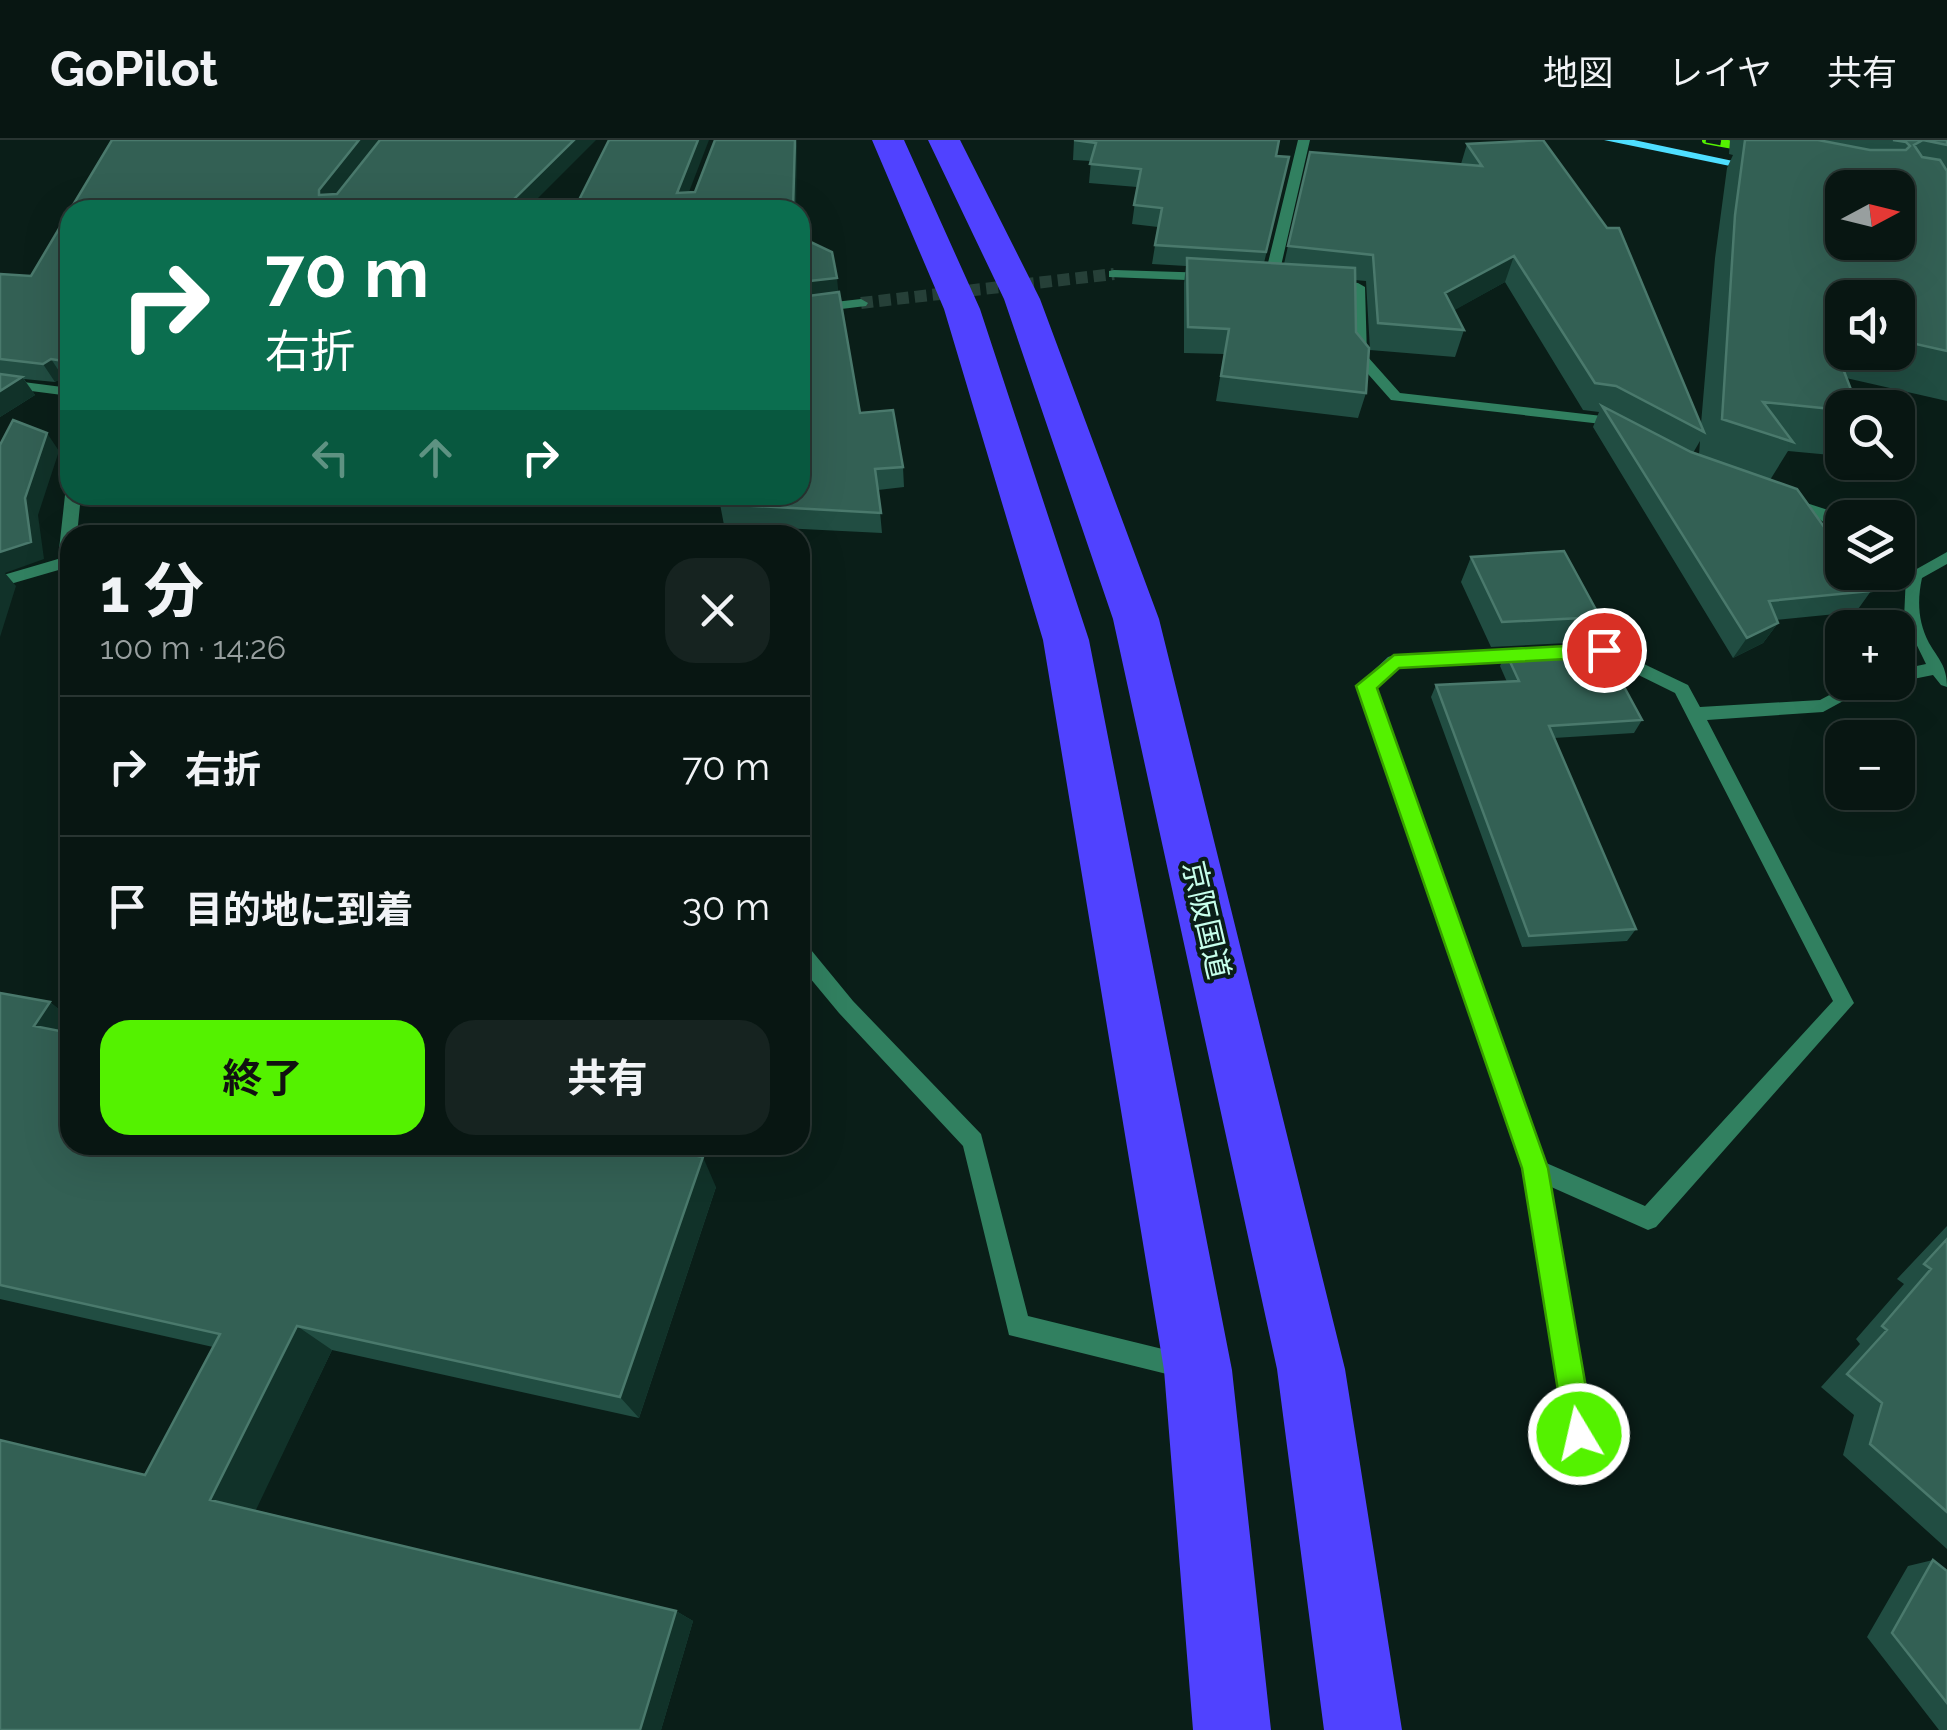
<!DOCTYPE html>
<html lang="ja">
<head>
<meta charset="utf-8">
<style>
  :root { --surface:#081612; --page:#162320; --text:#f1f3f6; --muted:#989f9f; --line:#293532; --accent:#54f200 }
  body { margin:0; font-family:Raleway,"Noto Sans JP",sans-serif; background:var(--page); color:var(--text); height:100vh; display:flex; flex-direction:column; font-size:38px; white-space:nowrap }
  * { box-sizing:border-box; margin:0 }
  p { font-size:32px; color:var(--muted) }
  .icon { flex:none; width:55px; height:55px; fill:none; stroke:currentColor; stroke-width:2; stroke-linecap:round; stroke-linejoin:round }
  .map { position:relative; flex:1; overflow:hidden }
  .side { position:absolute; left:60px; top:385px; width:750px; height:630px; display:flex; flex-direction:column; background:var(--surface); border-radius:30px; box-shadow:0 10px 40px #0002,0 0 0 2px var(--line) }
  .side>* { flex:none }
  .guide { position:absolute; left:60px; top:60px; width:750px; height:305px; border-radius:30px; box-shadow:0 10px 40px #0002,0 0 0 2px var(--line); background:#0b6e4f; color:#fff; overflow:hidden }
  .needle { width:65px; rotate:83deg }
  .fabs { position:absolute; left:1825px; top:30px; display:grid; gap:20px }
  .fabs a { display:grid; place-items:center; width:90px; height:90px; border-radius:20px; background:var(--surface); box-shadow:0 10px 40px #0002,0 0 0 2px var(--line); font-size:50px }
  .pin { position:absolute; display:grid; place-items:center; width:85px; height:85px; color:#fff; margin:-42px; border:5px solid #fff; border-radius:50%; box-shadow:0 2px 10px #0007 }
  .me { position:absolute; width:110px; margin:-55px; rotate:351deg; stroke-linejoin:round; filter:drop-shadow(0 0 8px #0008) }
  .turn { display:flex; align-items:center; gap:35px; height:210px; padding:0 40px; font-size:45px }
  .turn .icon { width:130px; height:130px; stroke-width:2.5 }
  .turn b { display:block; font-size:70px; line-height:85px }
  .lanes { display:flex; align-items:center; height:95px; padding:0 40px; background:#0003; justify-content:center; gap:50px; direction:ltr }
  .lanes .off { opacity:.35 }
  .round { display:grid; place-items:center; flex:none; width:105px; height:105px; border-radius:30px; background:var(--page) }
  .head { display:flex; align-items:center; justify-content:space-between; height:170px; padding:0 40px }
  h1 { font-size:60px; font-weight:700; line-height:75px }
  .action { display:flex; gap:20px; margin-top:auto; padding:20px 40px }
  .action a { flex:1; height:115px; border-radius:30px; background:var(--accent); color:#111; font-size:40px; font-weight:700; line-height:115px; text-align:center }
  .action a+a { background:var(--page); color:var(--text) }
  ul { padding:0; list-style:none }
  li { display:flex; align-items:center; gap:30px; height:140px; padding:0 40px; border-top:2px solid var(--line) }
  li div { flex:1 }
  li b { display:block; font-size:38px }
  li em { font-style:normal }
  header { display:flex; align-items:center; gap:60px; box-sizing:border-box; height:140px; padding:0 50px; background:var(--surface); border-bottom:2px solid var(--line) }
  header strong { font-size:48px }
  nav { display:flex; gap:55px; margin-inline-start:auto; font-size:35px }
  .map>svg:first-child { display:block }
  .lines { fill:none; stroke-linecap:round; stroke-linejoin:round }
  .street-tunnel { stroke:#264038; stroke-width:12; stroke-dasharray:12 6; stroke-linecap:butt }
  .lane { fill:#318060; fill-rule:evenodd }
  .street { fill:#318060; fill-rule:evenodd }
  .primary { fill:#4edfff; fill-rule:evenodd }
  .highway { fill:#5042ff; fill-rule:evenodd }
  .rail-casing { stroke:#54f200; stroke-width:8 }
  .rail { stroke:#0a1e18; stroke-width:5; stroke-dasharray:15; stroke-linecap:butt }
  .wall { fill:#214d42; fill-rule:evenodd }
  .shaded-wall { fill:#113229 }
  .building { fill:#336054; stroke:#4a796c; stroke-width:2.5; fill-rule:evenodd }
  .route { fill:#54f200; stroke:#379d00; stroke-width:2.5 }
  .labels { text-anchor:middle; stroke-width:8; stroke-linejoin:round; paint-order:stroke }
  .street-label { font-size:30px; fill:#c7ffec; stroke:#0a1e18 }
</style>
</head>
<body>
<header>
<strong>GoPilot</strong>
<nav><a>地図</a><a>レイヤ</a><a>共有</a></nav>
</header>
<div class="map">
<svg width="1947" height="1590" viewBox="0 0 1947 1590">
  <rect width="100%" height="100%" fill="#0a1e18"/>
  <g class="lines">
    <path class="street-tunnel" d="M861 163 1114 134"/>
    <path class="lane" d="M1327 140 1358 143 1365 147 1367 216 1400 253 1602 276 1609 280 1602 284 1391 260 1353 217 1352 150 1322 147 1320 144Z"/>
    <path class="street" d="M1298 0H1310L1278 139 1271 143 1256 142V136L1265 135Z
      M1114 130 1212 133 1218 137 1212 141 1109 137V131Z
      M861 159 868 163 866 166 800 174V166Z
      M0 239 70 248V256L0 247Z
      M70 351V355H81L77 395H70V434L62 429 0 447V436L58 419 65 355Z
      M1788 357 1828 370 1842 383V396L1818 378 1783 365V359Z
      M1947 412V424L1922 438C1917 461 1918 482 1929 503 1939 520 1947 526 1947 547L1941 545 1933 535 1898 542V530L1926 524 1904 479 1906 435Z
      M1604 505 1688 545 1700 567 1820 560 1854 542H1878L1823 572 1707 580 1854 863 1656 1087 1648 1090 1549 1046 1598 1332 1594 1341 1585 1345 1576 1341 1572 1332 1524 1029 1357 546 1388 517 1394 515ZM1602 517 1675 553 1833 861 1645 1066 1544 1022 1375 548 1398 527Z
      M800 803 807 805 853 861 981 994 1028 1176 1187 1215 1196 1218 1199 1227 1196 1236 1187 1239 1009 1195 963 1006 839 873 800 826Z"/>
    <path class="primary" d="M1604 0H1634L1766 28 1759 32Z"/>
    <path class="highway" d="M872 0H904L980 169 1089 500 1232 1230 1271 1590H1193L1164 1230 1043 500 944 169Z
      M928 0H960L1040 159 1159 479 1345 1229 1402 1590H1324L1277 1229 1113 479 1004 159Z"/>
    <g class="rail-casing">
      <path id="rail" d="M1706 0 1755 9"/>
    </g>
    <use href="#rail" class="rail"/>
  </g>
  <path class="wall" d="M1074 0 1289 17 1264 123 1284 124 1288 106 1461 24 1467 4 1701 284 1715 118 1727 28 1733 15 1729 14 1730 0H1947V261L1846 238 1842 268V297L1831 315 1788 311 1770 340 1871 451 1856 472 1776 480 1778 483 1763 503 1733 518 1593 287 1599 272 1583 270 1505 142 1454 170 1464 190 1455 217 1370 210 1366 141 1355 140 1356 192 1366 253 1358 278 1216 261 1224 214 1184 213V143L1186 126 1152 124 1158 87 1132 84 1137 47 1089 43 1091 21 1073 20ZM1842 158H1898V212H1842ZM1700 301 1699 315 1693 313Z
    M70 70V238L63 237 55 242 24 239 35 255 0 277V134L31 136Z
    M838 153 860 273 903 327 904 347 878 350 882 393 724 385 720 364Z
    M1471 417 1600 477 1586 502 1491 507 1461 442Z
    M1506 513 1642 580 1634 593 1554 598 1636 789 1627 801 1522 807 1431 557 1436 545 1507 542 1500 526Z
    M0 853 50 862 70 879V1005L716 1047 639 1278 332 1210 255 1370 676 1471 693 1481 661 1590H0L145 1335 213 1207 0 1159Z
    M1947 1086V1409L1843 1315 1854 1275 1821 1247 1860 1204 1856 1199 1904 1144 1897 1139Z
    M1933 1420 1947 1431V1590H1939L1867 1497 1908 1426Z"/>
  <path class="shaded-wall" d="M359 0H380L326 68 319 55V50Z
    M574 0H596L526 70H503Z
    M698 0H709L682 70 677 53Z
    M795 0H796L797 6 796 70H793Z
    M1514 116 1505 142 1437 180 1445 153Z
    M837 138 839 158 800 162V142Z
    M51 219 63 237 55 242 43 224Z
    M22 237 35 255 0 277V251Z
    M47 293 59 311 38 375 44 419 5 433 16 446 0 497V412L25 358Z
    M1778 483 1763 503 1733 518 1747 498Z
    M50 862 70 879V915L34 886Z
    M703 1017 716 1047 639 1278 620 1257Z
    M297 1186 332 1210 253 1376 210 1360Z
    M676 1471 693 1481 661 1590H640Z"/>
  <path class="building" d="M112 0H359L319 50V55L337 54 380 0H574L503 70H70Z
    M609 0H698L677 53 695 52 715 0H795L793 70H574Z
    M1074 0H1279L1276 16 1289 17 1266 112 1155 105 1162 68 1134 65 1141 29 1090 24 1096 3Z
    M1543 0 1607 88H1619L1704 292 1616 246 1595 243 1514 116 1445 153 1464 190 1378 183 1373 115 1288 106 1310 12 1482 26 1467 4Z
    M1745 0H1818L1870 10H1906L1910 6 1906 2 1893 0H1947V5L1923 0 1914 5 1922 17 1940 20 1947 31V211L1898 200V158H1842V188L1826 184 1858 268H1842V270L1763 262 1793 302 1722 279 1735 75ZM1842 48H1898V102H1842Z
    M70 70V222L51 219 43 224 0 219V134L31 136Z
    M800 97 832 112 837 138 800 142Z
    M1187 118 1355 128 1356 192 1369 208 1366 253 1221 236 1229 189 1188 187Z
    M839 152 860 273 893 270 903 327 875 329 881 373 720 364 723 355H800V157Z
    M0 234 22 237 0 251Z
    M1602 266 1691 312 1797 349 1842 412V432H1858L1871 451 1769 461 1778 483 1747 498Z
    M13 280 47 293 25 358 31 402 0 412V305Z
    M1564 411 1600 477 1502 482 1471 417Z
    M1603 508 1642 580 1549 586 1636 789 1529 796 1436 545 1519 541 1506 513Z
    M0 853 50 862 34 886 70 893V1005H643L703 1017 620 1257 297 1186 210 1360 676 1471 640 1590H0V1300L145 1335 220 1194 0 1145Z
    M1947 1099V1372L1870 1304 1882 1263 1847 1234 1887 1190 1882 1186 1931 1129 1924 1124Z
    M1933 1420 1947 1431V1563L1892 1493Z"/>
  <path class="route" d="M1604 504 1613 510 1604 517 1399 528 1377 548 1548 1028 1594 1294 1589 1304 1579 1308 1569 1304 1565 1294 1522 1028 1356 546 1394 515Z"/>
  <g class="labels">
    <g class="street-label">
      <text transform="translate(1206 780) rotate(77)" y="10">京阪国道</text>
    </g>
  </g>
</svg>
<div class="fabs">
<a><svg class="needle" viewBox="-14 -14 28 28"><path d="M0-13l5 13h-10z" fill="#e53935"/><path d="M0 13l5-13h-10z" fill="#989f9f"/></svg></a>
<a><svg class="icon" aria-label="sound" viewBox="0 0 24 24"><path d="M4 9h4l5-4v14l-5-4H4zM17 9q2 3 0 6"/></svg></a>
<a><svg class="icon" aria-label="search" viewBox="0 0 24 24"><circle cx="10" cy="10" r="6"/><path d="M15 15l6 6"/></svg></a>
<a><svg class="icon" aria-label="layers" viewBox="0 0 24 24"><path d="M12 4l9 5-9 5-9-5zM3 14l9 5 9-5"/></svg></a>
<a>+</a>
<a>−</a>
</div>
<div class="pin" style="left:1604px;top:510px;background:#d93025"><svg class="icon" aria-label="arrive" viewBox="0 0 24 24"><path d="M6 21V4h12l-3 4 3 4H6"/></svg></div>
<svg class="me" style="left:1579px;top:1294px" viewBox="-20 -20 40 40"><circle r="17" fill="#54f200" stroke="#fff" stroke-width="3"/><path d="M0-11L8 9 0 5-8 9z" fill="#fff"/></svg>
<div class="guide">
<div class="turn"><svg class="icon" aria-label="right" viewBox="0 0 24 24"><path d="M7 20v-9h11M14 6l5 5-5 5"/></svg><div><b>70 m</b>右折</div></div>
<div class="lanes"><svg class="icon off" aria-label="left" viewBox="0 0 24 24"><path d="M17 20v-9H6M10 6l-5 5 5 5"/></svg><svg class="icon off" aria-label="ahead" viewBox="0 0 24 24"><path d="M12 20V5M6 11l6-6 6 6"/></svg><svg class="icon" aria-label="right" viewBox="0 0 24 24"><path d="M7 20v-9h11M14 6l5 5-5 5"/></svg></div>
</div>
<section class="side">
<div class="head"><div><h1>1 分</h1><p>100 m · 14:26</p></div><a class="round"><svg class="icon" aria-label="close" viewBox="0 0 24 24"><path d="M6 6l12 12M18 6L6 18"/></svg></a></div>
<ul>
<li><svg class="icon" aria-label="right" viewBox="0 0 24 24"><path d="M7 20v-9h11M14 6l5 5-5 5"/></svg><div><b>右折</b></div><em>70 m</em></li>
<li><svg class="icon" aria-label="arrive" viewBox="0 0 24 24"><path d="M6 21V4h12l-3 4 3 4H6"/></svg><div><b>目的地に到着</b></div><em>30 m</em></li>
</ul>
<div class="action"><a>終了</a><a>共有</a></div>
</section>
</div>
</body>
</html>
